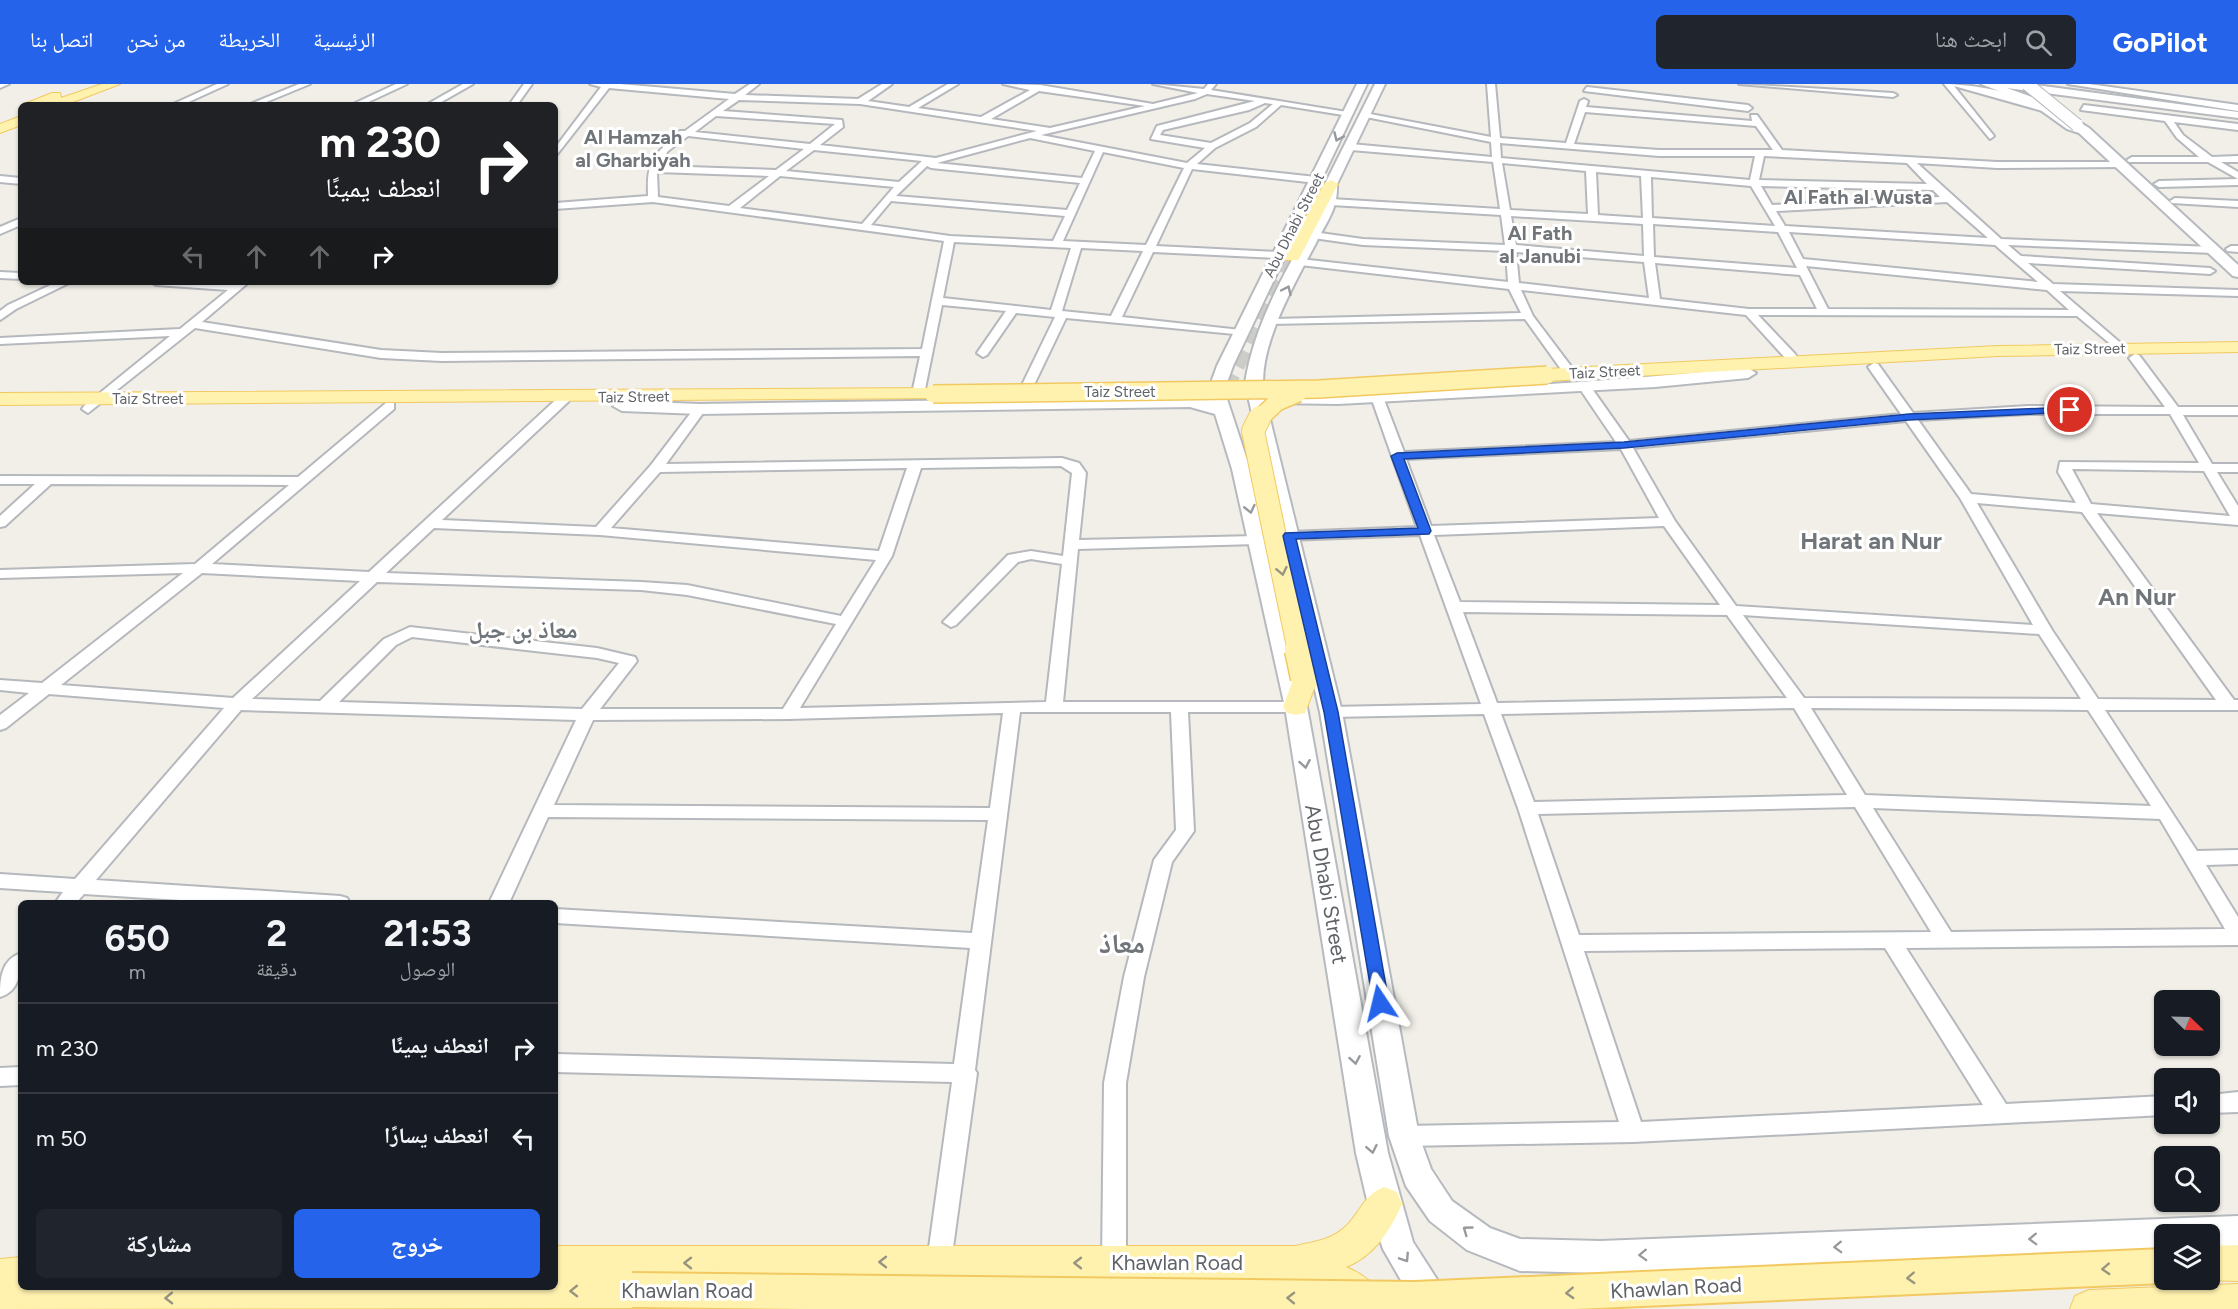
<!DOCTYPE html>
<html lang="ar">
<head>
<meta charset="utf-8">
<style>
  :root { --surface:#171b24; --page:#20242c; --text:#f1f3f6; --muted:#9ea1a6; --line:#363941; --accent:#2563eb }
  body { margin:0; font-family:Figtree,"Noto Naskh Arabic",sans-serif; background:var(--page); color:var(--text); direction:rtl; height:100vh; display:flex; flex-direction:column; font-size:22px; white-space:nowrap }
  * { box-sizing:border-box; margin:0 }
  p { font-size:20px; color:var(--muted) }
  .icon { flex:none; width:33px; height:33px; fill:none; stroke:currentColor; stroke-width:2; stroke-linecap:round; stroke-linejoin:round }
  .map { position:relative; flex:1; overflow:hidden; direction:ltr }
  .details { position:absolute; left:18px; top:816px; width:540px; height:390px; display:flex; flex-direction:column; background:var(--surface); border-radius:9px; box-shadow:0 2px 4px #0004; direction:rtl }
  .details>* { flex:none }
  .guide { position:absolute; left:18px; top:18px; width:540px; height:183px; border-radius:9px; box-shadow:0 2px 4px #0004; direction:rtl; background:#202124; color:#fff; overflow:hidden }
  .needle { width:39px; rotate:113deg }
  .buttons { position:absolute; left:2154px; top:906px; display:grid; gap:12px }
  .buttons a { display:grid; place-items:center; width:66px; height:66px; border-radius:9px; background:var(--surface); box-shadow:0 2px 4px #0004; font-size:30px }
  .pin { position:absolute; display:grid; place-items:center; width:51px; height:51px; color:#fff; margin:-26px; border:3px solid #fff; border-radius:50%; box-shadow:0 2px 6px #0007 }
  .me { position:absolute; width:66px; margin:-33px; rotate:350deg; stroke-linejoin:round; filter:drop-shadow(0 0 4px #0008) }
  .turn { display:flex; align-items:center; gap:21px; height:126px; padding:0 18px; font-size:27px }
  .turn .icon { width:78px; height:78px; stroke-width:2.5 }
  .turn b { display:block; font-size:42px; line-height:51px }
  .lanes { display:flex; align-items:center; height:57px; padding:0 18px; background:#0003; justify-content:center; gap:30px; direction:ltr }
  .lanes .off { opacity:.35 }
  .eta { display:flex; justify-content:space-evenly; align-items:center; height:102px; text-align:center }
  .eta b { font-size:36px; font-weight:700; line-height:42px }
  .cta { display:flex; gap:12px; margin-top:auto; padding:12px 18px }
  .cta a { flex:1; height:69px; border-radius:9px; background:var(--accent); color:#fff; font-size:24px; font-weight:700; line-height:69px; text-align:center }
  .cta a+a { background:var(--page); color:var(--text) }
  ul { padding:0; list-style:none }
  li { display:flex; align-items:center; gap:18px; height:90px; padding:0 18px; border-top:2px solid var(--line) }
  li div { flex:1 }
  li b { display:block; font-size:22px }
  li em { font-style:normal }
  header { display:flex; align-items:center; gap:36px; box-sizing:border-box; height:84px; padding:0 30px; background:var(--accent); color:#fff }
  header strong { font-size:28px }
  nav { display:flex; gap:33px; margin-inline-start:auto; font-size:21px }
  .search { width:420px; height:54px; background:var(--page); display:flex; align-items:center; gap:15px; box-sizing:border-box; padding:0 21px; border-radius:9px; color:var(--muted); font-size:22px }
  .map>svg:first-child { display:block }
  .lines { fill:none; stroke-linecap:round; stroke-linejoin:round }
  .primary-tunnel { stroke:#ccccc8; stroke-width:17; stroke-dasharray:17 9; stroke-linecap:butt }
  .street-casing { stroke:#b5b8bc; stroke-width:4 }
  .secondary-casing { stroke:#b6babf; stroke-width:4 }
  .primary-casing { stroke:#f2c960; stroke-width:2 }
  .street { fill:#fff; fill-rule:evenodd }
  .secondary { fill:#fff; fill-rule:evenodd }
  .primary { fill:#fff2af; fill-rule:evenodd }
  .secondary-bridge-casing { stroke:#b6babf; stroke-width:14; stroke-linecap:butt }
  .primary-bridge-far3-casing { stroke:#f2c960; stroke-width:20; stroke-linecap:butt }
  .primary-bridge-far2-casing { stroke:#f2c960; stroke-width:24; stroke-linecap:butt }
  .primary-bridge-far1-casing { stroke:#f2c960; stroke-width:31; stroke-linecap:butt }
  .primary-bridge-casing { stroke:#f2c960; stroke-width:38; stroke-linecap:butt }
  .secondary-bridge { stroke:#fff; stroke-width:12 }
  .primary-bridge-far3 { stroke:#fff2af; stroke-width:17 }
  .primary-bridge-far2 { stroke:#fff2af; stroke-width:22 }
  .primary-bridge-far1 { stroke:#fff2af; stroke-width:28 }
  .primary-bridge { stroke:#fff2af; stroke-width:34 }
  .oneway { stroke:#979a9d }
  .oneway2 { stroke:#979581 }
  .route { fill:#2563eb; stroke:#184099; stroke-width:1.5 }
  .labels { text-anchor:middle; stroke-width:6; stroke-linejoin:round; paint-order:stroke }
  .far-street-label { font-size:15px; fill:#5f6368; stroke:#fff }
  .far-district-label { font-size:20px; font-weight:bold; fill:#70757a; stroke:#fff }
  .near-street-label { font-size:21px; fill:#5f6368; stroke:#fff }
  .district-label { font-size:24px; font-weight:bold; fill:#70757a; stroke:#fff }
  .near-district-label { font-size:28px; font-weight:bold; fill:#70757a; stroke:#fff }
</style>
</head>
<body>
<header>
<strong>GoPilot</strong>
<div class="search"><svg class="icon" aria-label="search" viewBox="0 0 24 24"><circle cx="10" cy="10" r="6"/><path d="M15 15l6 6"/></svg>ابحث هنا</div>
<nav><a>الرئيسية</a><a>الخريطة</a><a>من نحن</a><a>اتصل بنا</a></nav>
</header>
<div class="map">
<svg width="2238" height="1225" viewBox="0 0 2238 1225">
  <rect width="100%" height="100%" fill="#f1efe8"/>
  <g class="lines">
    <path class="primary-tunnel" d="M1197 312 1216 306 1230 294 1292 173"/>
    <g class="street-casing">
      <path id="street" d="M0 0H9L0 4Z
        M217 0H228L182 21H171Z
        M299 0H310L259 21H248Z
        M396 0H407L362 21H351Z
        M463 0H473L436 21H426Z
        M524 0H532L517 21H509Z
        M590 0H620L735 10 750 0H759L745 11 858 15 882 0H892L868 17 909 23 948 0H958L918 24 981 33 1030 6 1003 0 1040 1 1153 20 1198 9 1153 0 1204 5 1208 0H1216L1211 6 1353 29 1349 32 1281 21 1256 43 1215 64 1197 80 1316 93 1321 96 1316 99 1192 85 1156 162 1278 168 1283 171 1278 174 1153 168 1122 233 1241 246 1247 249 1245 251 1066 234 1033 303 1027 307 1021 303 1055 233 1016 229 987 271 983 273 977 269 1006 227 942 221 925 305 919 309 913 305 920 272 442 277 381 274 195 244 88 329 82 325 84 322 170 252 0 260V254L180 245 228 206 156 201 151 198H249L202 238 381 266 442 269 922 265 944 157 653 118 555 125V119L648 112C647 78 651 71 680 50V47H685L729 15 609 4 555 73V64L601 3ZM1039 7 1145 22 1050 44 991 35ZM1207 10 1255 17 1157 42 1151 55 1205 64 1187 79 1041 51 1195 15ZM739 16 860 20 1037 47 936 74 820 61 843 43 842 36 723 27ZM1265 19 1273 20 1250 39 1211 59 1160 51 1163 46 1249 26ZM716 32 835 40 810 60 695 48ZM688 52 804 65 776 86 658 82 668 67ZM1030 54 1095 67 1082 94 937 79ZM814 66 922 77 899 98 786 87ZM1103 68 1184 84 1146 161 1063 157ZM927 82 931 84 1080 99 1067 126 896 112ZM657 88 769 92 729 122 658 113ZM780 92 894 103 862 140 740 124ZM891 117 1065 132 1053 157 950 152 871 141ZM954 158 1071 164 1051 226 943 214ZM1081 164 1143 167 1111 232 1062 227Z
        M1487 0H1495L1500 54 1566 59 1580 17 1584 15 1588 17 1586 23 1752 37 1751 31H1757L1782 66 1997 78H2124L2126 80 2121 83 1997 84 1917 79 2001 155 2214 163 2219 166 2214 169 2008 161 2021 172 2210 184 2215 187 2210 190 2028 179 2053 200 2238 206V212L2060 207 2124 262 2126 264 2120 268 2077 232 1758 231 1795 270 1797 273 1791 277 1787 276 1746 231 1521 206 1533 232 1573 285 1567 289 1563 288 1525 235 1268 240 1266 238 1272 235 1521 229 1509 205 1300 181 1295 178 1300 175 1508 198 1506 167 1363 161 1313 154 1308 151 1313 148 1363 155 1505 161 1501 131 1331 121 1326 118 1331 115 1500 125 1493 78 1351 66 1347 63 1351 60 1492 73 1491 58 1361 32 1365 29 1491 53ZM1585 28 1756 42 1773 66H1659L1574 60ZM1500 59 1659 72H1755L1750 96 1501 74ZM1764 72 1907 79 1927 100 1759 96ZM1502 79 1586 87 1588 130 1510 126ZM1596 88 1641 92 1643 134 1598 131ZM1651 93 1751 102 1775 142 1652 134ZM1761 102 1933 106 1940 113 1772 121ZM1947 118 1988 154 1785 142 1776 127ZM1511 132 1643 140 1644 172 1516 161ZM1653 140 1778 148 1797 184 1654 173ZM1789 148 1995 161 2038 198 1803 175ZM1516 168 1644 178 1649 214 1519 199ZM1655 179 1800 191 1817 225H1749L1660 215ZM1806 182 2047 206 2069 226 1828 225Z
        M1739 0 1893 9 1897 11 1893 13Z
        M1944 0C1971 0 2029 10 2050 25L2046 28 1954 2 1994 52 1990 55Z
        M2068 0H2089L2238 21V27Z
        M1587 3 1748 21 1752 24 1748 27 1584 7Z
        M2084 21 2238 40V46L2174 38 2183 51 2212 73 2238 72V78H2221L2238 88V95L2208 78H2129L2127 76 2132 73H2199L2177 54 2165 37 2081 26Z
        M0 92 21 94V100L0 98Z
        M2238 95V101L2159 103 2154 100 2159 97Z
        M2175 114 2238 117V123L2172 119 2170 117Z
        M21 134V141L0 150V143Z
        M2231 162H2238V168L2227 167 2226 165Z
        M0 188 21 189V195L0 194Z
        M57 198H71L16 225 0 236V227L8 221Z
        M2135 270 2139 271 2178 323H2238V331H2183L2212 380H2238V388H2217L2238 422V441L2097 429 2234 616H2238V626H2105L2197 767 2238 766V780L2206 781 2238 833V861L1906 864 2006 1020 2164 1012V1031L1633 1058 1404 1062 1396 1059 1393 1052 1396 1045 1404 1042 1619 1038 1518 724 1484 630 1331 633 1323 628 1331 623 1481 620 1420 451 1289 456 1282 452 1289 448 1417 443 1371 313 1373 310H1381L1383 313 1404 368 1616 358 1578 302 1584 298 1588 299 1629 357 1901 330 1868 283 1874 279 1878 280 1913 329 2028 322 2165 323 2129 274ZM2028 330H2170L2199 379 2060 378 2058 388 2076 419 1971 410 1918 336ZM1906 337 1960 414 2033 541 1736 522 1675 437 1633 364ZM1621 365 1659 434 1431 442 1406 375ZM2072 385 2204 387 2230 432 2091 420ZM1977 419 2082 428 2216 616 2098 615 2052 546ZM1664 442 1720 521 1460 518 1434 451ZM1463 528 1727 531 1787 614 1497 619ZM1743 531 2039 550 2081 615 1804 614ZM1794 624 1847 711 1534 718 1501 630ZM1811 624 2088 626 2151 722 1865 711ZM1855 723 1931 848 1579 851 1538 730ZM1873 724 2160 735 2225 845 1951 848ZM1885 864 1983 1021 1641 1038 1584 867Z
        M565 310 571 314 569 317 442 436 596 443 651 381 696 322 700 321 706 325 666 380 1062 374 1079 379 1086 389 1079 456 1257 452 1264 456 1257 460 1078 465 1063 618H1296L1304 623 1296 628H1188L1194 747 1172 778 1144 893 1126 999V1179L1123 1187 1114 1191 1105 1187 1102 1179 1104 999 1124 893 1154 776 1176 746 1171 628H1020L975 986 977 989 951 1178 948 1186 939 1190 930 1186 927 1178 952 998 555 988V970L954 980 970 864 555 839V825L972 849 988 736 548 733 509 819H489L576 636 241 626 96 796 340 812 347 814 350 819H228L84 810 76 819H55L63 808 0 804V790L75 795 224 624 49 610 6 644 0 646V631L29 609 0 606V596L42 599 183 489 0 494V486L195 480 289 401 51 400 5 442 0 443V432L35 400H0V392L298 393 386 319H394V325L212 480 369 488 561 311ZM1061 382 1072 389 1063 472 1031 467 1008 471 943 538 951 543 956 541 1018 478 1031 475 1062 480 1046 618 800 624 892 472 921 384ZM907 384 879 467 611 444 660 388ZM434 444 600 451 876 476 841 532 687 501 641 498 386 489ZM202 489 360 497 233 614 61 601ZM377 498 641 506 687 511 836 540 783 625H600L637 577 635 573 597 564 410 543 384 555 320 617 252 615ZM412 553 597 574 619 579 582 625 339 618 396 561ZM1003 629 990 724 554 721 593 636 788 635Z
        M21 869C21 887 20 907 0 913 0 895 1 876 21 869Z
        M21 983V1001L0 1002V984Z
        M2238 1008V1028L2210 1029V1011Z"/>
    </g>
    <g class="secondary-casing">
      <path id="secondary" d="M1357 0H1367L1233 282 1225 304 1226 312 1250 385 1307 623 1388 1069 1413 1158 1438 1197 1451 1208 1456 1220 1454 1225H1420L1414 1219 1383 1165 1368 1120 1356 1069 1285 623 1232 385 1215 330 1190 323 700 330 622 327 613 322 622 317 700 320 1190 313 1211 316 1209 304 1217 282Z
        M1375 0H1385L1337 100C1338 125 1327 137 1316 159 1295 199 1254 268 1265 313L1272 310C1430 310 1590 299 1748 284L1756 289 1748 294 1655 303 1338 320 1266 319 1342 628 1419 1052 1431 1085 1452 1117 1490 1144 1520 1155 1600 1157 2238 1132V1162L2210 1163V1150H2164V1165L1600 1189 1520 1187 1467 1166 1430 1137 1406 1102 1389 1052 1320 628 1245 299C1255 234 1293 175 1324 118L1325 100Z
        M1981 0H2029L2238 28V34L2007 4 2040 16 2073 39H2081L2089 44 2238 181V193L2233 192 2079 49 2067 45 2032 20Z"/>
    </g>
    <g class="primary-casing">
      <path id="primary" d="M102 0H120L65 21H22L52 9H60L61 14Z
        M21 32V41L0 49V40Z
        M1331 96 1338 100 1300 173 1298 176H1286L1284 173 1324 100Z
        M2238 258V268L1998 272 1547 297 1538 291 1547 285 1998 262Z
        M933 304 940 306 943 310 940 314 0 321V309Z
        M1305 586 1314 588 1318 594 1305 629 1296 631 1287 629 1283 623 1296 588Z
        M1384 1103 1397 1108 1402 1120C1390 1147 1374 1172 1346 1183 1363 1190 1375 1199 1382 1216L1378 1225H1345L1333 1214 1294 1198 647 1197 651 1206 645 1219 632 1224 0 1225V1175L21 1173V1203H555V1162H1295C1312 1158 1331 1156 1344 1144 1360 1130 1363 1111 1384 1103Z
        M2238 1161V1197L2204 1196H2210V1162Z
        M2238 1200V1225H2070L2075 1212 2089 1206Z"/>
    </g>
    <use href="#street" class="street"/>
    <use href="#secondary" class="secondary"/>
    <use href="#primary" class="primary"/>
    <g class="secondary-bridge-casing">
      <path id="secondary-bridge" d="M2027 0 2077 41"/>
    </g>
    <g class="primary-bridge-far3-casing">
      <path id="primary-bridge-far3" d="M933 310 1319 305 1547 291
        M1259 335 1277 318 1298 309"/>
    </g>
    <g class="primary-bridge-far2-casing">
      <path id="primary-bridge-far2" d="M1260 333 1253 347 1299 567"/>
    </g>
    <g class="primary-bridge-far1-casing">
      <path id="primary-bridge-far1" d="M1299 566 1305 594"/>
    </g>
    <g class="primary-bridge-casing">
      <path id="primary-bridge" d="M632 1206 1415 1215 2164 1182"/>
    </g>
    <use href="#secondary-bridge" class="secondary-bridge"/>
    <use href="#primary-bridge-far3" class="primary-bridge-far3"/>
    <use href="#primary-bridge-far2" class="primary-bridge-far2"/>
    <use href="#primary-bridge-far1" class="primary-bridge-far1"/>
    <use href="#primary-bridge" class="primary-bridge"/>
  </g>
  <defs><path id="oneway-chevron" d="M-2-3.5L2.5 0L-2 3.5" fill="none" stroke-width="1.6" stroke-linecap="round" stroke-linejoin="round" transform="scale(1.5)"/></defs>
  <g class="oneway">
    <use href="#oneway-chevron" transform="translate(1338 53) rotate(114)"/>
    <use href="#oneway-chevron" transform="translate(1287 206) rotate(-65)"/>
    <use href="#oneway-chevron" transform="translate(1250 425) rotate(77)"/>
    <use href="#oneway-chevron" transform="translate(1305 680) rotate(80)"/>
    <use href="#oneway-chevron" transform="translate(1355 976) rotate(80)"/>
    <use href="#oneway-chevron" transform="translate(1372 1065) rotate(79)"/>
    <use href="#oneway-chevron" transform="translate(1467 1146) rotate(-144)"/>
    <use href="#oneway-chevron" transform="translate(2033 1155) rotate(178)"/>
    <use href="#oneway-chevron" transform="translate(1838 1163) rotate(178)"/>
    <use href="#oneway-chevron" transform="translate(1643 1171) rotate(178)"/>
    <use href="#oneway-chevron" transform="translate(1405 1174) rotate(57)"/>
  </g>
  <g class="oneway2">
    <use href="#oneway-chevron" transform="translate(1282 487) rotate(78)"/>
    <use href="#oneway-chevron" transform="translate(883 1178) rotate(180)"/>
    <use href="#oneway-chevron" transform="translate(688 1179) rotate(180)"/>
    <use href="#oneway-chevron" transform="translate(1078 1179) rotate(-180)"/>
    <use href="#oneway-chevron" transform="translate(2106 1185) rotate(177)"/>
    <use href="#oneway-chevron" transform="translate(1911 1194) rotate(177)"/>
    <use href="#oneway-chevron" transform="translate(574 1207) rotate(179)"/>
    <use href="#oneway-chevron" transform="translate(1570 1209) rotate(177)"/>
    <use href="#oneway-chevron" transform="translate(169 1214) rotate(179)"/>
    <use href="#oneway-chevron" transform="translate(1291 1214) rotate(-179)"/>
  </g>
  <path class="route" d="M2070 323H2074V328L1909 336 1624 364 1404 375 1431 447 1429 450 1296 455 1338 628 1389 919 1386 924H1374L1324 628 1283 452 1285 449 1418 444 1391 372 1397 369 1624 358 1909 330Z"/>
  <g class="labels">
    <g class="far-street-label">
      <text transform="translate(1294 141) rotate(-63)" y="5">Abu Dhabi Street</text>
      <text transform="translate(2090 265) rotate(-1)" y="5">Taiz Street</text>
      <text transform="translate(1605 288) rotate(-3)" y="5">Taiz Street</text>
      <text x="1120" y="313">Taiz Street</text>
      <text transform="translate(634 313) rotate(-1)" y="5">Taiz Street</text>
      <text x="148" y="320">Taiz Street</text>
    </g>
    <g class="far-district-label">
      <text x="633" y="60">Al Hamzah<tspan x="633" dy="23">al Gharbiyah</tspan></text>
      <text x="1858" y="120">Al Fath al Wusta</text>
      <text x="1540" y="156">Al Fath<tspan x="1540" dy="23">al Janubi</tspan></text>
    </g>
    <g class="near-street-label">
      <text transform="translate(1326 800) rotate(80)" y="7">Abu Dhabi Street</text>
      <text x="1177" y="1186">Khawlan Road</text>
      <text transform="translate(1676 1204) rotate(-3)" y="7">Khawlan Road</text>
      <text x="687" y="1214">Khawlan Road</text>
    </g>
    <g class="district-label">
      <text x="1871" y="465">Harat an Nur</text>
      <text x="2137" y="521">An Nur</text>
      <text x="523" y="554">معاذ بن جبل</text>
    </g>
    <g class="near-district-label">
      <text x="1122" y="869">معاذ</text>
    </g>
  </g>
</svg>
<div class="buttons">
<a><svg class="needle" viewBox="-14 -14 28 28"><path d="M0-13l5 13h-10z" fill="#e53935"/><path d="M0 13l5-13h-10z" fill="#9ea1a6"/></svg></a>
<a><svg class="icon" aria-label="sound" viewBox="0 0 24 24"><path d="M4 9h4l5-4v14l-5-4H4zM17 9q2 3 0 6"/></svg></a>
<a><svg class="icon" aria-label="search" viewBox="0 0 24 24"><circle cx="10" cy="10" r="6"/><path d="M15 15l6 6"/></svg></a>
<a><svg class="icon" aria-label="layers" viewBox="0 0 24 24"><path d="M12 4l9 5-9 5-9-5zM3 14l9 5 9-5"/></svg></a>
</div>
<div class="pin" style="left:2070px;top:326px;background:#d93025"><svg class="icon" aria-label="arrive" viewBox="0 0 24 24"><path d="M6 21V4h12l-3 4 3 4H6"/></svg></div>
<svg class="me" style="left:1380px;top:919px" viewBox="-20 -20 40 40"><path d="M0-17L14 15 0 8-14 15z" fill="#2563eb" stroke="#fff" stroke-width="4"/></svg>
<div class="guide">
<div class="turn"><svg class="icon" aria-label="right" viewBox="0 0 24 24"><path d="M7 20v-9h11M14 6l5 5-5 5"/></svg><div><b>230 m</b>انعطف يمينًا</div></div>
<div class="lanes"><svg class="icon off" aria-label="left" viewBox="0 0 24 24"><path d="M17 20v-9H6M10 6l-5 5 5 5"/></svg><svg class="icon off" aria-label="ahead" viewBox="0 0 24 24"><path d="M12 20V5M6 11l6-6 6 6"/></svg><svg class="icon off" aria-label="ahead" viewBox="0 0 24 24"><path d="M12 20V5M6 11l6-6 6 6"/></svg><svg class="icon" aria-label="right" viewBox="0 0 24 24"><path d="M7 20v-9h11M14 6l5 5-5 5"/></svg></div>
</div>
<section class="details">
<div class="eta">
<div><b>21:53</b><p>الوصول</p></div>
<div><b>2</b><p>دقيقة</p></div>
<div><b>650</b><p>m</p></div>
</div>
<ul>
<li><svg class="icon" aria-label="right" viewBox="0 0 24 24"><path d="M7 20v-9h11M14 6l5 5-5 5"/></svg><div><b>انعطف يمينًا</b></div><em>230 m</em></li>
<li><svg class="icon" aria-label="left" viewBox="0 0 24 24"><path d="M17 20v-9H6M10 6l-5 5 5 5"/></svg><div><b>انعطف يسارًا</b></div><em>50 m</em></li>
</ul>
<div class="cta"><a>خروج</a><a>مشاركة</a></div>
</section>
</div>
</body>
</html>
